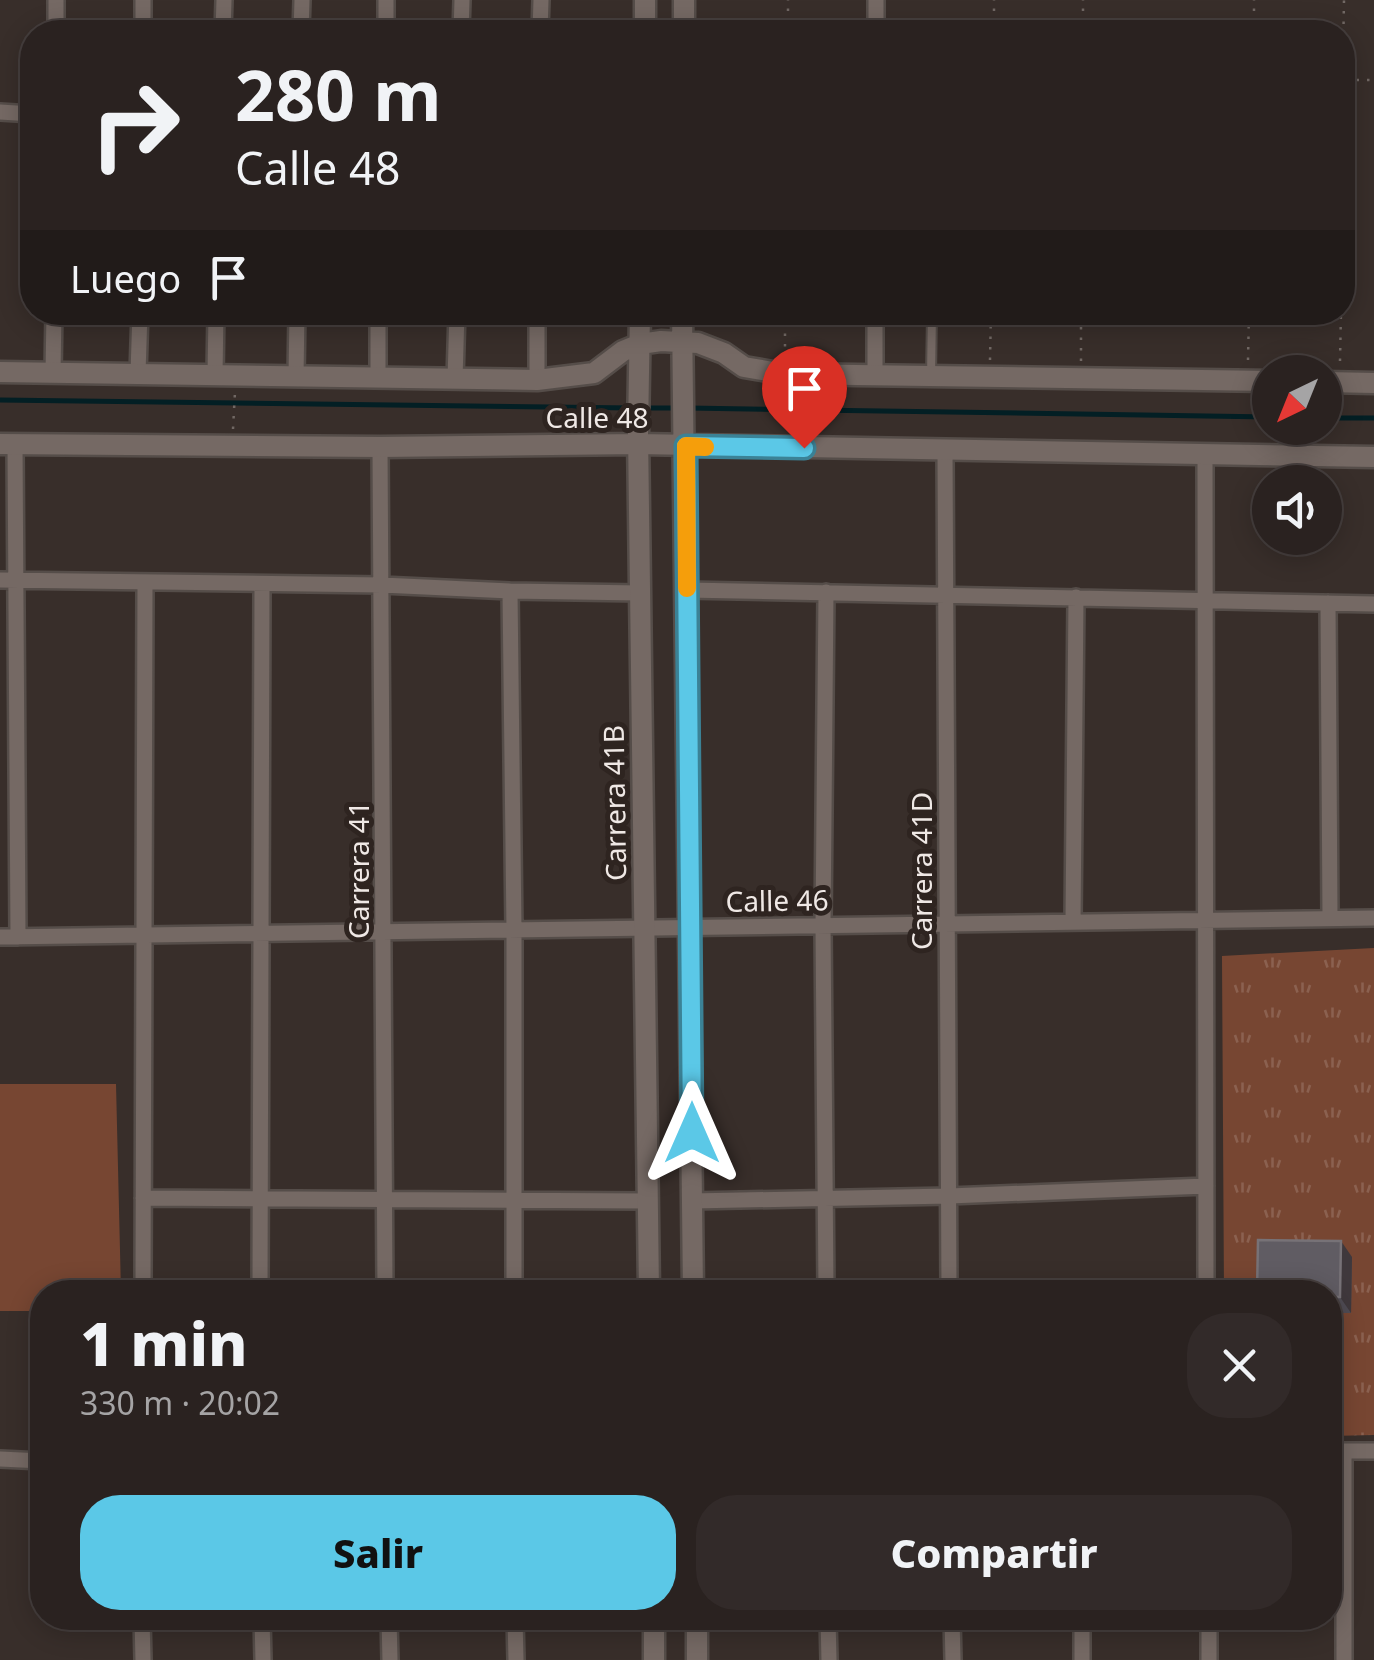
<!DOCTYPE html>
<html lang="es">
<head>
<meta charset="utf-8">
<style>
  :root { --surface:#2a2220; --page:#322a29; --text:#f1f3f6; --muted:#a5a4a5; --line:#463f3e; --accent:#5bc8e7 }
  body { margin:0; font-family:"Noto Sans",sans-serif; background:var(--page); color:var(--text); height:100vh; display:flex; flex-direction:column; font-size:38px; white-space:nowrap }
  * { box-sizing:border-box; margin:0 }
  p { font-size:32px; color:var(--muted) }
  .icon { flex:none; width:55px; height:55px; fill:none; stroke:currentColor; stroke-width:2; stroke-linecap:round; stroke-linejoin:round }
  .map { position:relative; flex:1; overflow:hidden }
  .panel { position:absolute; left:30px; top:1280px; width:1312px; height:350px; display:flex; flex-direction:column; background:var(--surface); border-radius:40px; box-shadow:0 5px 25px #0003,0 0 0 2px var(--line) }
  .panel>* { flex:none }
  .top-card { position:absolute; left:20px; top:20px; width:1335px; height:305px; border-radius:40px; box-shadow:0 5px 25px #0003,0 0 0 2px var(--line); background:#2a2220; color:var(--text); overflow:hidden }
  .needle { width:65px; rotate:223deg }
  .controls { position:absolute; left:1252px; top:355px; display:grid; gap:20px }
  .controls a { display:grid; place-items:center; width:90px; height:90px; border-radius:50%; background:var(--surface); box-shadow:0 5px 25px #0003,0 0 0 2px var(--line); font-size:50px }
  .pin { position:absolute; display:grid; place-items:center; width:85px; height:85px; color:#fff; margin:-102px -42px; border-radius:50% 50% 50% 0; rotate:-45deg; box-shadow:0 0 10px #0007 }
  .pin .icon { rotate:45deg }
  .me { position:absolute; width:110px; margin:-55px; rotate:0deg; stroke-linejoin:round; filter:drop-shadow(0 0 8px #0008) }
  .turn { display:flex; align-items:center; gap:35px; height:210px; padding:0 50px; font-size:45px }
  .turn .icon { width:130px; height:130px; stroke-width:2.5 }
  .turn b { display:block; font-size:70px; line-height:85px }
  .then { display:flex; align-items:center; height:95px; padding:0 50px; background:#0003; gap:20px; font-size:38px }
  .round { display:grid; place-items:center; flex:none; width:105px; height:105px; border-radius:40px; background:var(--page) }
  .head { display:flex; align-items:center; justify-content:space-between; height:170px; padding:0 50px }
  h1 { font-size:60px; font-weight:800; line-height:75px }
  .cta { display:flex; gap:20px; margin-top:auto; padding:20px 50px }
  .cta a { flex:1; height:115px; border-radius:40px; background:var(--accent); color:#111; font-size:40px; font-weight:800; line-height:115px; text-align:center }
  .cta a+a { background:var(--page); color:var(--text) }
  .map>svg:first-child { display:block }
  .grass { fill:#774632 }
  .park { fill:url(#park-tufts) }
  .lines { fill:none; stroke-linecap:round; stroke-linejoin:round }
  .stream { stroke:#031f24; stroke-width:5 }
  .service-casing { stroke:#554d49; stroke-width:12 }
  .minor-casing { stroke:#554d49; stroke-width:20 }
  .tertiary-casing { stroke:#554d49; stroke-width:25 }
  .path { stroke:#716864; stroke-width:2.5; stroke-dasharray:2.5 8; stroke-linecap:butt }
  .service { stroke:#756964; stroke-width:8 }
  .minor { stroke:#756964; stroke-width:15 }
  .tertiary { stroke:#756964; stroke-width:20 }
  .wall { fill:#4f4b53 }
  .shaded-wall { fill:#3f383c }
  .building { fill:#605c63; stroke:#777277; stroke-width:2.5 }
  .route-casing { stroke:#3b8296; stroke-width:25 }
  .route { stroke:#5bc8e7; stroke-width:18 }
  .slow { stroke:#f59e0b; stroke-width:18 }
  .labels { text-anchor:middle; stroke-width:10; stroke-linejoin:round; paint-order:stroke }
  .street-label { font-size:28px; fill:#efe8e5; stroke:#2e2420 }
</style>
</head>
<body>
<div class="map">
<svg width="1374" height="1660" viewBox="0 0 1374 1660">
  <defs>
    <pattern id="park-tufts" width="24" height="20" patternUnits="userSpaceOnUse" patternTransform="scale(2.5)"><rect width="24" height="20" fill="#774632"/><path d="M3 7l-1-3M5 7V3M7 7l1-3M15 17l-1-3M17 17v-4M19 17l1-3" fill="none" stroke="#8b6150"/></pattern>
  </defs>
  <rect width="100%" height="100%" fill="#382e2a"/>
  <path class="grass" d="M0 1084H116L121 1292H42V1311H0Z"/>
  <path class="park" d="M1374 948V1435L1330 1436V1292H1224L1222 956Z"/>
  <g class="lines">
    <path class="stream" d="M0 400 632 408
      M643 408H677
      M688 408 1270 417
      M1325 418H1374"/>
    <g class="service-casing">
      <path id="service" d="M931 376 932 312"/>
    </g>
    <g class="minor-casing">
      <path id="minor" d="M143 0V32
        M56 32V0
        M223 32 224 0
        M301 32 302 0
        M386 32V0
        M461 32 462 0
        M540 32 541 0
        M876 32V0
        M0 112 32 114
        M53 373 54 312
        M138 373 140 312
        M215 375 216 312
        M875 375V312
        M296 377 297 312
        M378 377V312
        M455 379 457 312
        M537 380V312
        M15 444 18 937
        M380 447 385 1292
        M945 450 949 1292
        M1205 454 1206 1292
        M0 580 382 585 510 591 640 593
        M687 590 1374 604
        M510 591 514 930V1292
        M826 592 823 925 826 1292
        M1328 603 1330 918
        M1073 922 1076 597
        M0 937 1374 918
        M143 1198 648 1201
        M692 1201 949 1196 1206 1186
        M143 1292 145 582
        M260 1292 262 585
        M1330 1451H1374
        M0 1459 42 1461
        M142 1618 143 1660
        M262 1618 263 1660
        M389 1618 390 1660
        M515 1618 516 1660
        M828 1618 829 1660
        M952 1618 953 1660
        M1209 1618V1660
        M1082 1660V1618
        M1344 1660V1451"/>
    </g>
    <g class="tertiary-casing">
      <path id="tertiary" d="M645 32V0
        M684 32V0
        M640 312 638 432 649 1292
        M682 312 693 1292
        M0 372 537 380 594 373 623 351 640 344 661 341 698 343 724 353 744 367 785 374 1270 381
        M1325 382 1374 383
        M0 444 380 447 638 444 1374 457
        M654 1618V1660
        M697 1618V1660"/>
    </g>
    <path class="path" d="M788 32V0
      M994 32V0
      M1083 32V0
      M1254 32V0
      M1346 80H1374
      M1342 108 1344 0
      M785 357V312
      M990 360 991 312
      M1248 360 1249 312
      M1081 361V312
      M1340 361 1341 312
      M233 429 235 392"/>
    <use href="#service" class="service"/>
    <use href="#minor" class="minor"/>
    <use href="#tertiary" class="tertiary"/>
  </g>
  <path class="wall" d="M1352 1257 1351 1313H1330V1292Z"/>
  <path class="shaded-wall" d="M1341 1241 1352 1257 1351 1313 1340 1297Z"/>
  <path class="building" d="M1258 1240 1341 1241 1340 1297H1330V1292H1257Z"/>
  <g class="lines">
    <g class="route-casing">
      <path id="route" d="M692 1133 686 446 804 448"/>
    </g>
    <use href="#route" class="route"/>
    <path class="slow" d="M687 588 686 446 705 447"/>
  </g>
  <g class="labels">
    <g class="street-label">
      <text x="597" y="428">Calle 48</text>
      <text transform="translate(615 803) rotate(-91)" y="10">Carrera 41B</text>
      <text transform="translate(359 870) rotate(-90)" y="10">Carrera 41</text>
      <text transform="translate(922 871) rotate(-90)" y="10">Carrera 41D</text>
      <text transform="translate(777 901) rotate(-1)" y="10">Calle 46</text>
    </g>
  </g>
</svg>
<div class="controls">
<a><svg class="needle" viewBox="-14 -14 28 28"><path d="M0-13l5 13h-10z" fill="#e53935"/><path d="M0 13l5-13h-10z" fill="#a5a4a5"/></svg></a>
<a><svg class="icon" aria-label="sound" viewBox="0 0 24 24"><path d="M4 9h4l5-4v14l-5-4H4zM17 9q2 3 0 6"/></svg></a>
</div>
<div class="pin" style="left:804px;top:448px;background:#d93025"><svg class="icon" aria-label="arrive" viewBox="0 0 24 24"><path d="M6 21V4h12l-3 4 3 4H6"/></svg></div>
<svg class="me" style="left:692px;top:1133px" viewBox="-20 -20 40 40"><path d="M0-17L14 15 0 8-14 15z" fill="#5bc8e7" stroke="#fff" stroke-width="4"/></svg>
<div class="top-card">
<div class="turn"><svg class="icon" aria-label="right" viewBox="0 0 24 24"><path d="M7 20v-9h11M14 6l5 5-5 5"/></svg><div><b>280 m</b>Calle 48</div></div>
<div class="then">Luego<svg class="icon" aria-label="arrive" viewBox="0 0 24 24"><path d="M6 21V4h12l-3 4 3 4H6"/></svg></div>
</div>
<section class="panel">
<div class="head"><div><h1>1 min</h1><p>330 m · 20:02</p></div><a class="round"><svg class="icon" aria-label="close" viewBox="0 0 24 24"><path d="M6 6l12 12M18 6L6 18"/></svg></a></div>
<div class="cta"><a>Salir</a><a>Compartir</a></div>
</section>
</div>
</body>
</html>
